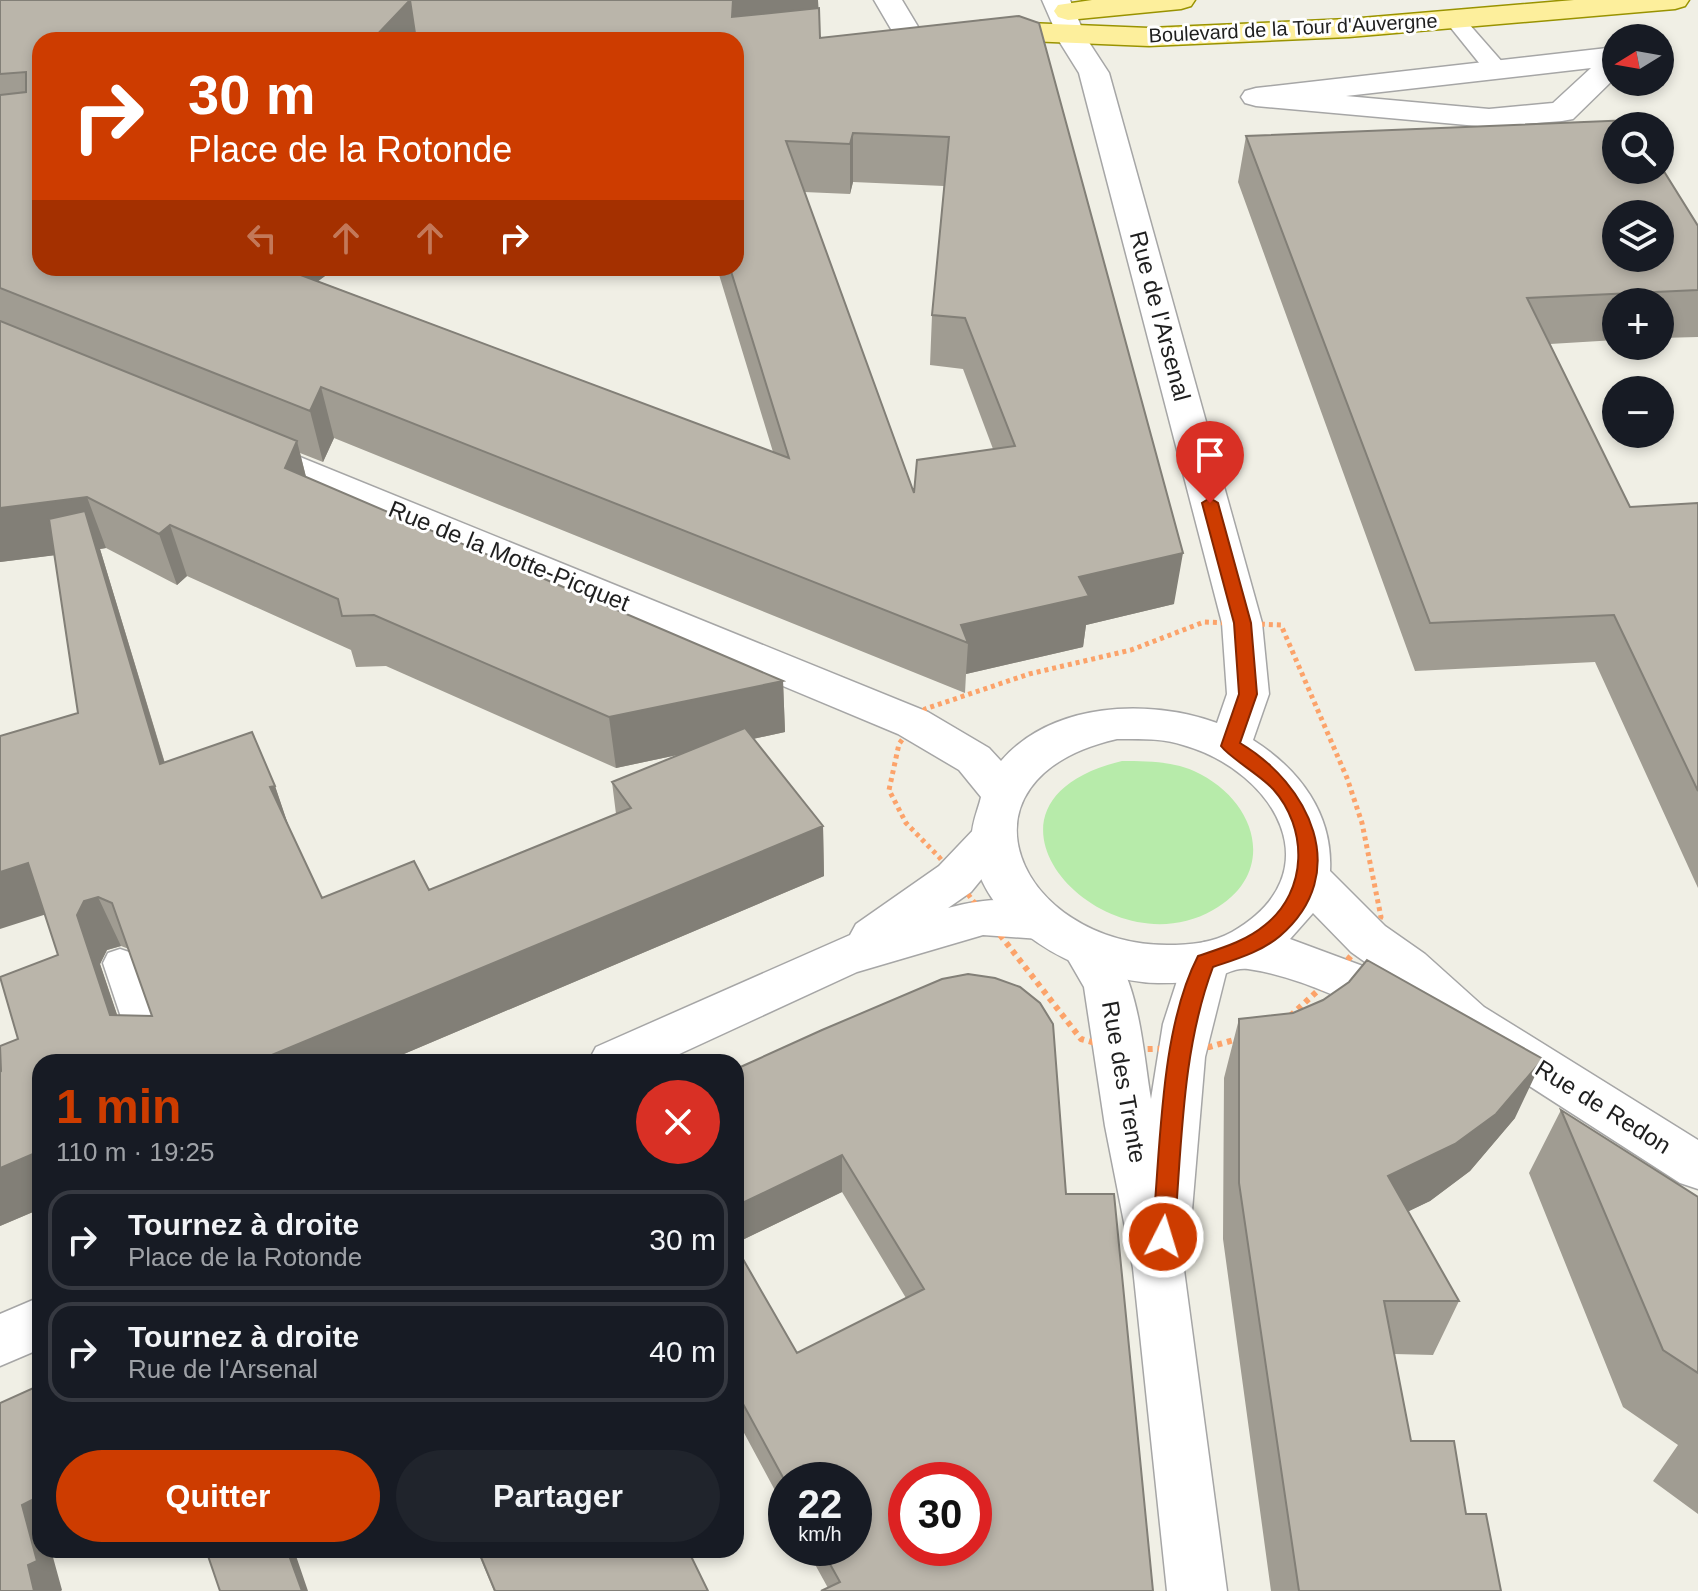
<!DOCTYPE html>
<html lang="fr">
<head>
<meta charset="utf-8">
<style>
  :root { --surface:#171b24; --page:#20242c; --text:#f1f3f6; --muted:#9ea1a6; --line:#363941; --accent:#cd3c00 }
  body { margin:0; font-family:Arial,sans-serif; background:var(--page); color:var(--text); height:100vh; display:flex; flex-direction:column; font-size:30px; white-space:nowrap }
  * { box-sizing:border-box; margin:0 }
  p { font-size:26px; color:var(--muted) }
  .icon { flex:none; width:44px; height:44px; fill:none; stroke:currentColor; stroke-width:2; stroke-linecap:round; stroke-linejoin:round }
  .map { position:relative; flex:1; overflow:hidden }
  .panel { position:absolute; left:32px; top:1054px; width:712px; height:504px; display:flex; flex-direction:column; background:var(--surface); border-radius:24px; box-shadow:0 4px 12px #0003 }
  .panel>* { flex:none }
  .hud { position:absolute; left:32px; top:32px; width:712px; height:244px; border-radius:24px; box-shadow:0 4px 12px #0003; background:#cd3c00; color:#fff; overflow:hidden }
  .needle { width:52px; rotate:259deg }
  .buttons { position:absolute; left:1602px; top:24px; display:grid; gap:16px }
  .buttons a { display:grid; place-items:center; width:72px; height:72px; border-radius:50%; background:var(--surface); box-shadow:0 4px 12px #0003; font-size:40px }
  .speed { position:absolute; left:768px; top:1462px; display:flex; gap:16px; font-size:40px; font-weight:700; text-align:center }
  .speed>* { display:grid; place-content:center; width:104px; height:104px; border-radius:50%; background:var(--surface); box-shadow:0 4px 12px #0003; line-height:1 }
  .speed small { font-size:20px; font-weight:400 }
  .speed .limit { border:12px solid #d22; background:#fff; color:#111 }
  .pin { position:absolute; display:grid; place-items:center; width:68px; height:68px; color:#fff; margin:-82px -34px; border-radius:50% 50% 50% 0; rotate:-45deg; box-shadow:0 0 8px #0007 }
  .pin .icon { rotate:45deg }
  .me { position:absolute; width:88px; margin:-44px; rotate:5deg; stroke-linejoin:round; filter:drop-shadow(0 0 6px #0008) }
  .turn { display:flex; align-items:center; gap:28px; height:168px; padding:0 24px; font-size:36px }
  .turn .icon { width:104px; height:104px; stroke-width:2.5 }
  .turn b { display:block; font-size:56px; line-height:68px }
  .lanes { display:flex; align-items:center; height:76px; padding:0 24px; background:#0003; justify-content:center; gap:40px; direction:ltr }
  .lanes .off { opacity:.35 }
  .round { display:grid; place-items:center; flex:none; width:84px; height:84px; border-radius:42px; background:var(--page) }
  .summary { display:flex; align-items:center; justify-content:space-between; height:136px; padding:0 24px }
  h1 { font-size:48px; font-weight:800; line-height:60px; color:var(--accent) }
  .action { display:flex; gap:16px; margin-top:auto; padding:16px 24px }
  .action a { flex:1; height:92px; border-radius:48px; background:var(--accent); color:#fff; font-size:32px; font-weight:800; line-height:92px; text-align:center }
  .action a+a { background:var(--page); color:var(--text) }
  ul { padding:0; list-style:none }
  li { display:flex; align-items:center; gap:24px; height:100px; margin:0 16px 12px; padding:0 8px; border:4px solid var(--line); border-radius:24px }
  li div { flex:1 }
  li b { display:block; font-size:30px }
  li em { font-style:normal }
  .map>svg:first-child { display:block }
  .grass { fill:#b7ebaa }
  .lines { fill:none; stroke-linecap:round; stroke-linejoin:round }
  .service-casing { stroke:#a6a6a6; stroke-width:3 }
  .pedestrian-casing { stroke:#a6a6a6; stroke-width:3 }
  .minor-casing { stroke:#a6a6a6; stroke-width:3 }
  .tertiary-casing { stroke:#a6a6a6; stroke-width:3 }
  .primary-casing { stroke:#999300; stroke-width:3 }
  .path-far1 { stroke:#fca36a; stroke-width:5; stroke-dasharray:4 4; stroke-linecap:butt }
  .path { stroke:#fca36a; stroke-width:6; stroke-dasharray:5 5; stroke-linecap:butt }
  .service { fill:#fff; fill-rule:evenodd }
  .pedestrian { fill:#fff; fill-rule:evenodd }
  .minor { fill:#fff; fill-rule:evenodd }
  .tertiary { fill:#fff; fill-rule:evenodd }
  .primary { fill:#fdef9c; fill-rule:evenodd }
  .wall { fill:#a09c92; fill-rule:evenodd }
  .shaded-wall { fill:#827f77 }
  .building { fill:#bab5aa; stroke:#827f77; stroke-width:2; fill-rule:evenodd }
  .route { fill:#cd3c00; stroke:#852700; stroke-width:2 }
  .labels { text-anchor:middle; stroke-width:6; stroke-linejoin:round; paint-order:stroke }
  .far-street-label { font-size:20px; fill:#1f1f1f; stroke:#fff }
  .street-label { font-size:24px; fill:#1f1f1f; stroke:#fff }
</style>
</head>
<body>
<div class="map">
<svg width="1698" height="1591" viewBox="0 0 1698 1591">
  <rect width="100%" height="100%" fill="#f0efe5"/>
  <path class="grass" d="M1122 761C1146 761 1171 761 1194 771 1256 799 1280 872 1213 910 1102 974 947 803 1122 761Z"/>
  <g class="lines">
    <g class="service-casing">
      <path id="service" d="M1454 13 1461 15 1504 64 1507 69 1504 74H1488L1447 23 1443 19Z
        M120 949 132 953 137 963 172 1062H136L103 963 108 953Z"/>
    </g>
    <g class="pedestrian-casing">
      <path id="pedestrian" d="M1616 47V77L1573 119 1562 121 1489 127 1256 106 1245 103 1241 97 1245 91 1256 88ZM1591 68 1553 103 1489 109 1346 96Z"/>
    </g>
    <g class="minor-casing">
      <path id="minor" d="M874 0H902L923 35 918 41H898Z
        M1042 0H1070L1084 33 1079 39H1059Z
        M994 820 1010 825 1016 837 971 892 948 908C984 898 1020 896 1056 908L1063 921 1056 934 1040 939 983 935 857 972 662 1062H588L596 1047 850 935 856 924 939 866 978 825Z
        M1085 930C1139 948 1142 1050 1151 1099L1163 1024 1188 947 1205 942 1222 947 1229 961 1205 1057 1191 1222 1180 1240 1227 1591H1167L1133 1268 1105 1126 1084 987 1062 949 1068 936Z
        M40 1297V1349L0 1366V1314Z"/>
    </g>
    <g class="tertiary-casing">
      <path id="tertiary" d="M1069 24 1079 27 1109 73 1262 623 1269 694 1253 740C1300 770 1333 814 1330 871L1385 926 1425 954 1484 1007 1698 1140V1189L1680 1183 1450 1035 1423 1011 1420 1017 1403 1023C1351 1005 1303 977 1248 969 1236 967 1224 975 1213 978 1195 983 1176 983 1158 983 1082 981 974 925 972 838 971 825 978 810 981 797L959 770 898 734 237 458 231 450 237 442 250 438 263 442 928 712 989 748 1001 761C1052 702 1148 698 1217 723L1227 694 1222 623 1079 73 1054 33 1059 27ZM1117 739C1139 739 1162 738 1183 745 1275 771 1335 873 1232 932 1212 943 1190 945 1167 945 1019 944 943 779 1117 739ZM1313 913 1351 952 1379 972 1290 939Z"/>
    </g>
    <g class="primary-casing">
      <path id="primary" d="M1092 0H1195L1191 6 1181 9 1068 20 1058 17 1054 11 1058 5Z
        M1574 0H1689L1685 6 1675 9 1349 37 1149 46 981 39 971 36 966 30 971 24 981 21 1149 28 1349 19Z"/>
    </g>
    <path class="path-far1" d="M995 929 939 857 906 823 889 790 899 744 925 709 1029 674 1131 650 1204 622 1281 625 1347 778 1362 823 1381 917 1374 929"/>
    <path class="path" d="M994 927 1081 1039 1120 1050 1209 1047 1277 1028 1335 975 1375 927"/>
    <use href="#service" class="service"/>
    <use href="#pedestrian" class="pedestrian"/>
    <use href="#minor" class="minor"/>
    <use href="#tertiary" class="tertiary"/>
    <use href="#primary" class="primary"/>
  </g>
  <path class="wall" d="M0 0H818L820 38 1019 16 1174 604 1086 625 1083 647 966 674 965 693 334 438 323 462 300 453 306 477 783 681 785 732 753 739 823 826 824 876 385 1062H40V1209L0 1226V1072L18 1039 58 955 78 713 55 555 0 562ZM40 40H736V268H717L773 452 318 281 325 276V268H40ZM853 182 944 186 932 315 930 365 963 369 993 449 914 493 804 192 850 194ZM106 548 177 585 187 576 351 650 356 667 386 666 616 768 682 754 612 782 616 814 429 890 322 898 288 825 275 786 165 763 100 549ZM121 946 129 949 152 1016 117 1015 100 964 107 950Z
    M1246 136 1698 226V337L1660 338V302H1616V340L1550 344 1630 507 1698 503V888L1595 662 1415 671 1238 182Z
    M1239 1019 1515 1118 1470 1171 1430 1201 1408 1211 1459 1301 1433 1355 1394 1354 1411 1441 1466 1514 1501 1591H1271L1223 1239 1224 1078Z
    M736 1069 1066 1194 1153 1591 828 1588 806 1548H854L786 1480V1511L736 1418V1247L797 1353 906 1298 842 1192 736 1243Z
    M1561 1110 1698 1197V1514L1653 1481 1678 1445 1623 1407 1529 1173Z
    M477 1550H688L708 1591H494Z"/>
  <path class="shaded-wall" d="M410 0 417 40H372Z
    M733 0H818L819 32 732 17Z
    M853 133V182L850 194V144Z
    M266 268H325V276L277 312Z
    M321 387 334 438 323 462 310 411Z
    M297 441 310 493 285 468Z
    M87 497 106 548 100 549 180 814 160 764 97 550 0 562V508Z
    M170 525 187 576 177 585 159 534Z
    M1183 553 1174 604 1086 625 1083 647 966 674 968 643 961 625 1079 577Z
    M783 681 785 732 616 768 609 717Z
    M275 786 292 836 270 787Z
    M823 826 824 876 385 1062H255Z
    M28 863 53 912 0 929V872Z
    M98 897 121 946 107 950 100 964 133 1062 110 1015 77 915 84 901Z
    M1543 1059 1515 1118 1470 1171 1430 1201 1366 1232 1388 1176Z
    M40 1151V1209L0 1226V1168Z
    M842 1155V1192L736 1243V1206Z
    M40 1496V1550H51L62 1590 61 1591H34L28 1565 22 1505Z
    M287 1550H294L308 1591H302Z"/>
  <path class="building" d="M0 0H733L732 17 819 8 820 38 1019 16 1039 23 1183 553 1079 577 1089 596 961 625 968 643 321 387 310 411 0 288V95L26 92V72L0 74ZM410 0 416 40H736V268H730L789 458 282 268H40V40H372ZM853 133 949 137 932 315 965 318 1015 446 917 460 914 493 786 141 850 144Z
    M1632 120 1636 126H1616V170H1660V165L1698 226V290L1527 298 1630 507 1698 503V791L1614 615 1430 623 1246 136ZM1616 214H1660V258H1616Z
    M0 321 297 441 285 468 783 681 609 717 374 615 342 616 338 599 170 525 159 534 87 497 0 508Z
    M85 511 160 764 252 732 275 786 270 787 322 898 414 861 429 890 631 808 612 782 745 728 823 826 255 1062H40V1151L0 1168V1072L1 1071 0 1046 18 1039 0 977 58 955 28 863 0 872V736L78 713 49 519ZM98 897 112 903 152 1016 110 1015 77 915 84 901Z
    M1367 960 1543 1059 1496 1114 1455 1144 1388 1176 1459 1301H1384L1411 1441H1454L1466 1514H1486L1501 1591H1299L1239 1183V1019L1293 1013 1323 1000 1349 982Z
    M968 974 995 978 1020 987 1040 1003 1053 1024 1066 1194H1114L1153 1591H821L840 1582 821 1548H854V1480H786V1483L736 1391V1247L797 1353 924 1289 842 1155 736 1206V1069L822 1030 942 979ZM906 1480H974V1548H906Z
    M1561 1110 1698 1197V1373L1663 1350Z
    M40 1385V1496L22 1505 37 1561 28 1565 34 1591H0V1403Z
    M206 1550H287L302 1591H220Z
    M478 1550H688L708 1591H495Z"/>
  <path class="route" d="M1210 498 1218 503 1251 623 1257 694 1240 743C1309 784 1353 873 1280 936 1261 952 1236 959 1213 967 1181 1052 1182 1147 1174 1237L1171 1244 1163 1247 1156 1244 1152 1237C1161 1151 1159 1032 1198 956 1222 948 1246 941 1265 925 1308 891 1308 828 1273 789 1259 774 1230 758 1221 746L1239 694 1234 623 1202 503Z"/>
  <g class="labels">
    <g class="far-street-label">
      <text transform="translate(1293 28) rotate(-3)" y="7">Boulevard de la Tour d'Auvergne</text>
    </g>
    <g class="street-label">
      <text transform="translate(1160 316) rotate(75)" y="8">Rue de l'Arsenal</text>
      <text transform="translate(509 556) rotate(22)" y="8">Rue de la Motte-Picquet</text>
      <text transform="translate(1124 1082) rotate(80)" y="8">Rue des Trente</text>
      <text transform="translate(1603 1107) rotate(32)" y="8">Rue de Redon</text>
    </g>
  </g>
</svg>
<div class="buttons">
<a><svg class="needle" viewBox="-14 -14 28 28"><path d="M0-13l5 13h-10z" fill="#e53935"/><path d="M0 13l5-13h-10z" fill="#9ea1a6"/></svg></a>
<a><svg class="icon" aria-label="search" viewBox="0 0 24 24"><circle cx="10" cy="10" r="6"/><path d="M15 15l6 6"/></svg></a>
<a><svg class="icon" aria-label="layers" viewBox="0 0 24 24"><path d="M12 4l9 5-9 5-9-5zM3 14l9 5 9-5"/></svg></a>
<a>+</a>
<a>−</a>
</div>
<div class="speed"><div>22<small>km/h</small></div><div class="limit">30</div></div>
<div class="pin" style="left:1210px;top:503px;background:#d93025"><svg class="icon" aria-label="arrive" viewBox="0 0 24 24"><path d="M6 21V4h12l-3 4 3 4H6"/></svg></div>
<svg class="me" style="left:1163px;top:1237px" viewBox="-20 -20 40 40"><circle r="17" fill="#cd3c00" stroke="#fff" stroke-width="3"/><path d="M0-11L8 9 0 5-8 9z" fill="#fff"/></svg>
<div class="hud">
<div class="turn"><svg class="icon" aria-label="right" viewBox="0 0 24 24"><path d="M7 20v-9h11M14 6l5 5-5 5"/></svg><div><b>30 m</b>Place de la Rotonde</div></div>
<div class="lanes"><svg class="icon off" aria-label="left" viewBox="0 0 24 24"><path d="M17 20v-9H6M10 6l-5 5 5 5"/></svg><svg class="icon off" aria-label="ahead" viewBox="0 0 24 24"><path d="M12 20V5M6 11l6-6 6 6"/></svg><svg class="icon off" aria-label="ahead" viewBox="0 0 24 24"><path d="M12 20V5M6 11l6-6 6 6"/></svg><svg class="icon" aria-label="right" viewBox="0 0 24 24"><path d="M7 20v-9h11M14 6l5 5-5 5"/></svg></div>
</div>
<section class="panel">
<div class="summary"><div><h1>1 min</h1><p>110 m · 19:25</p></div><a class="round" style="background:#d93025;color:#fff"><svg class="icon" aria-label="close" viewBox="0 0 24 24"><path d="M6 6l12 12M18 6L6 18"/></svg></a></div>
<ul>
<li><svg class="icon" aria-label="right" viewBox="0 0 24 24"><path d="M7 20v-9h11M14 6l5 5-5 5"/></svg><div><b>Tournez à droite</b><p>Place de la Rotonde</p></div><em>30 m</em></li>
<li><svg class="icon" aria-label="right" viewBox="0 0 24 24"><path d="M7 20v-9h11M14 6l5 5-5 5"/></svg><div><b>Tournez à droite</b><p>Rue de l'Arsenal</p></div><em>40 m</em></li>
</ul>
<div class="action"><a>Quitter</a><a>Partager</a></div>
</section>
</div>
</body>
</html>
